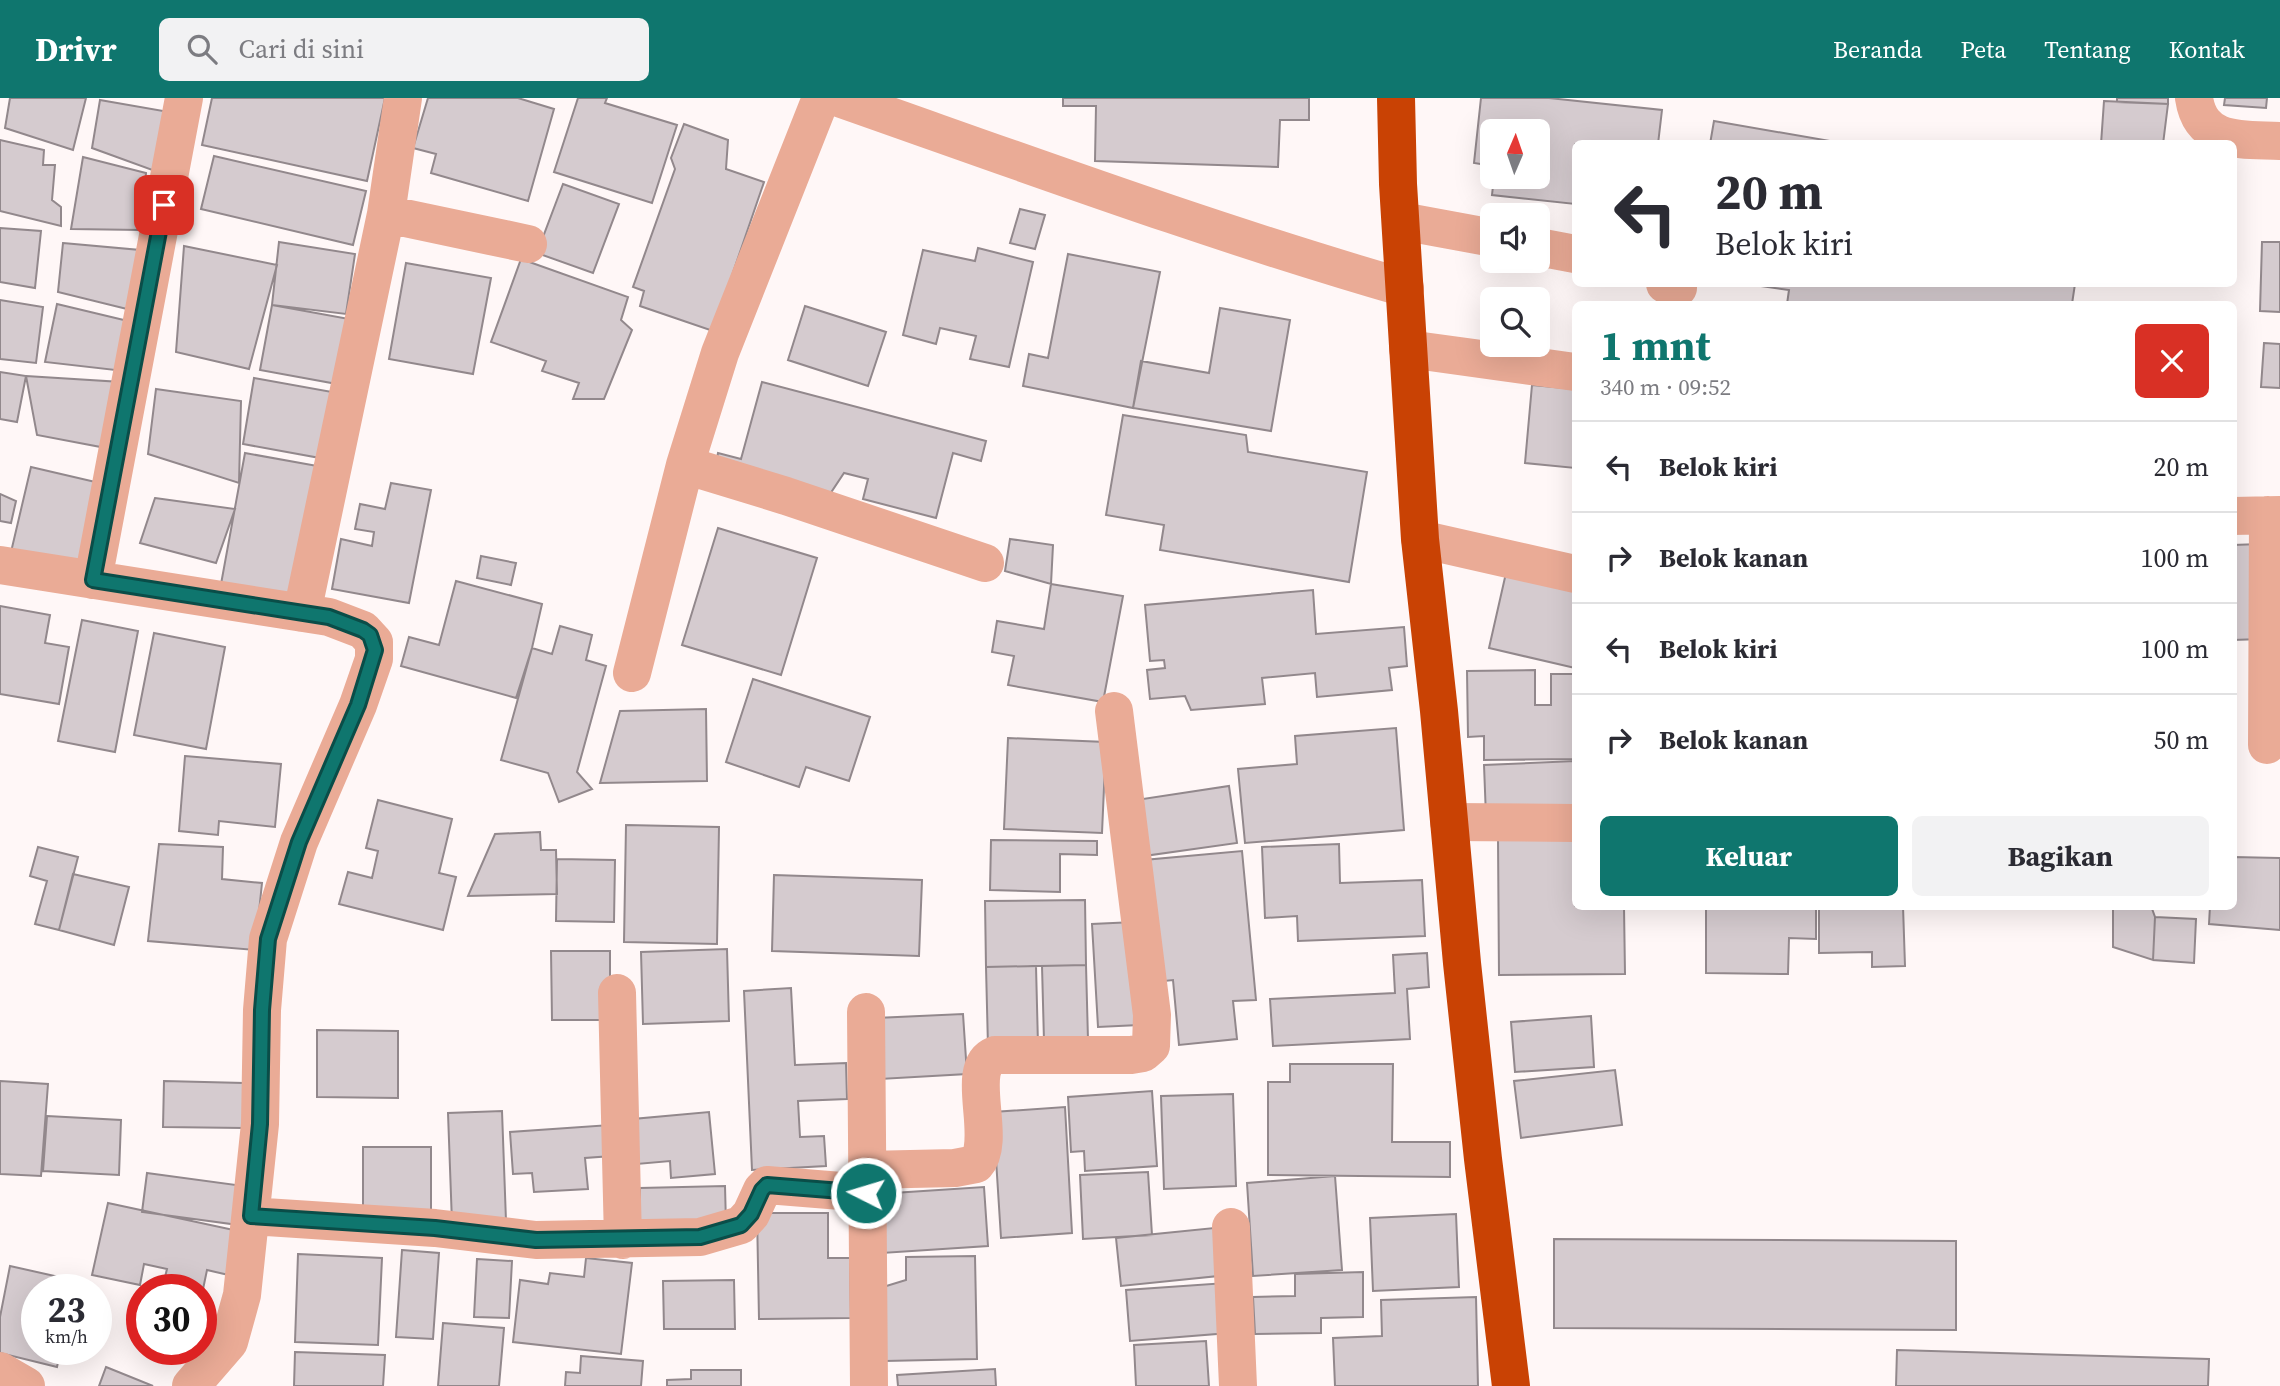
<!DOCTYPE html>
<html lang="id">
<head>
<meta charset="utf-8">
<style>
  :root { --surface:#fff; --page:#f2f2f3; --text:#2b2b33; --muted:#7c7c81; --line:#e1e1e2; --accent:#0f766e }
  body { margin:0; font-family:"Source Serif 4",serif; background:var(--page); color:var(--text); height:100vh; display:flex; flex-direction:column; font-size:26px; white-space:nowrap }
  * { box-sizing:border-box; margin:0 }
  p { font-size:23px; color:var(--muted) }
  .icon { flex:none; width:38px; height:38px; fill:none; stroke:currentColor; stroke-width:2; stroke-linecap:round; stroke-linejoin:round }
  .map { position:relative; flex:1; overflow:hidden }
  .side { position:absolute; left:1572px; top:203px; width:665px; height:609px; display:flex; flex-direction:column; background:var(--surface); border-radius:10px; box-shadow:0 7px 28px #0002 }
  .side>* { flex:none }
  .top-card { position:absolute; left:1572px; top:42px; width:665px; height:147px; border-radius:10px; box-shadow:0 7px 28px #0002; background:#fff; color:var(--text); overflow:hidden }
  .needle { width:46px; rotate:2deg }
  .controls { position:absolute; left:1480px; top:21px; display:grid; gap:14px }
  .controls a { display:grid; place-items:center; width:70px; height:70px; border-radius:10px; background:var(--surface); box-shadow:0 7px 28px #0002; font-size:35px }
  .speed { position:absolute; left:21px; top:1176px; display:flex; gap:14px; font-size:35px; font-weight:700; text-align:center }
  .speed>* { display:grid; place-content:center; width:91px; height:91px; border-radius:50%; background:var(--surface); box-shadow:0 7px 28px #0002; line-height:1 }
  .speed small { font-size:18px; font-weight:400 }
  .speed .limit { border:10px solid #d22; background:#fff; color:#111 }
  .pin { position:absolute; display:grid; place-items:center; width:60px; height:60px; color:#fff; margin:-30px; border-radius:14px; box-shadow:0 4px 10px #0006 }
  .me { position:absolute; width:77px; margin:-38px; rotate:275deg; stroke-linejoin:round; filter:drop-shadow(0 0 5px #0008) }
  .turn { display:flex; align-items:center; gap:24px; height:147px; padding:0 28px; font-size:32px }
  .turn .icon { width:91px; height:91px; stroke-width:2.5 }
  .turn b { display:block; font-size:49px; line-height:60px }
  .round { display:grid; place-items:center; flex:none; width:74px; height:74px; border-radius:10px; background:var(--page) }
  .overview { display:flex; align-items:center; justify-content:space-between; height:119px; padding:0 28px }
  h1 { font-size:42px; font-weight:700; line-height:52px; color:var(--accent) }
  .action { display:flex; gap:14px; margin-top:auto; padding:14px 28px }
  .action a { flex:1; height:80px; border-radius:10px; background:var(--accent); color:#fff; font-size:28px; font-weight:700; line-height:80px; text-align:center }
  .action a+a { background:var(--page); color:var(--text) }
  ul { padding:0; list-style:none }
  li { display:flex; align-items:center; gap:21px; height:91px; padding:0 28px; border-top:2px solid var(--line) }
  li div { flex:1 }
  li b { display:block; font-size:26px }
  li em { font-style:normal }
  header { display:flex; align-items:center; gap:42px; box-sizing:border-box; height:98px; padding:0 35px; background:var(--accent); color:#fff }
  header strong { font-size:33px }
  nav { display:flex; gap:38px; margin-inline-start:auto; font-size:24px }
  .search { width:490px; height:63px; background:var(--page); display:flex; align-items:center; gap:18px; box-sizing:border-box; padding:0 24px; border-radius:10px; color:var(--muted); font-size:26px }
  .map>svg:first-child { display:block }
  .building { fill:#d5cbcf; stroke:#92888c; stroke-width:2 }
  .lines { fill:none; stroke-linecap:round; stroke-linejoin:round }
  .minor { stroke:#eaab96; stroke-width:38 }
  .highway { stroke:#c94204; stroke-width:38 }
  .route-casing { stroke:#0a4d48; stroke-width:18 }
  .route { stroke:#0f766e; stroke-width:12 }
</style>
</head>
<body>
<header>
<strong>Drivr</strong>
<div class="search"><svg class="icon" aria-label="search" viewBox="0 0 24 24"><circle cx="10" cy="10" r="6"/><path d="M15 15l6 6"/></svg>Cari di sini</div>
<nav><a>Beranda</a><a>Peta</a><a>Tentang</a><a>Kontak</a></nav>
</header>
<div class="map">
<svg width="2280" height="1288" viewBox="0 0 2280 1288">
  <rect width="100%" height="100%" fill="#fff7f7"/>
  <path class="building" d="M10 0H86L73 52 5 30Z
    M212 0H385L367 83 202 47Z
    M428 0H518L554 11 528 103 431 75 436 56 413 50Z
    M578 0H607L605 5 677 27 652 105 554 74Z
    M1063 0H1309V22H1280L1278 69 1095 63 1096 8H1063Z
    M1481 0H1549L1662 12 1658 46H1575V106L1492 97 1494 79H1538V33H1493V68L1474 65Z
    M2117 0H2168V6L2117 4Z
    M2225 0H2267L2266 10 2224 7Z
    M100 2 169 14 155 73 92 50Z
    M2104 3 2168 6 2163 46H2101Z
    M1714 23 1847 46H1710Z
    M684 26 728 42 726 71 764 84 713 233 640 208 644 193 633 189 675 71 671 60Z
    M0 42 44 52 43 67H55L52 102 61 109V128L0 113Z
    M214 58 366 93 353 147 201 111Z
    M83 59 146 75 141 132 71 131Z
    M563 86 619 106 593 175 537 155Z
    M1020 111 1045 117 1035 151 1010 145Z
    M0 130 41 133 35 190 0 184Z
    M279 144 355 156 346 216 272 207Z
    M2262 144H2280V214L2260 213Z
    M63 145 140 152 135 213 58 194Z
    M184 148 277 167 249 271 176 254Z
    M978 150 1033 164 1009 269 970 261 976 238 940 230 936 246 903 237 923 152 975 163Z
    M1068 156 1160 174 1133 310 1023 288 1029 256 1048 260Z
    M521 161 628 199 621 222 632 232 604 301H573L579 285 542 273 546 263 491 244Z
    M406 165 491 180 473 276 389 261Z
    M1747 186H2075L2072 206H1787L1789 192Z
    M0 202 43 209 36 265 0 261Z
    M57 206 128 223 115 272 45 264Z
    M272 207 349 221 337 286 260 272Z
    M805 208 886 234 868 288 788 262Z
    M1220 210 1290 222 1271 333 1133 310 1141 263 1209 275Z
    M2264 245 2280 246V290L2261 289Z
    M0 274 26 278 17 324 0 321Z
    M26 278 121 284 106 350 37 337Z
    M254 280 332 294 320 360 243 346Z
    M762 284 986 343 981 363 953 355 936 420 863 401 868 381 844 375 828 399 715 370 718 355 741 361Z
    M1532 287 1575 291V370L1525 365Z
    M156 291 241 303 239 385 148 356Z
    M1123 317 1246 337 1248 354 1367 374 1349 484 1160 452 1164 427 1106 417Z
    M245 355 323 369 297 511 219 497Z
    M31 369 104 386 84 471 11 454Z
    M391 385 431 392 409 505 332 491 341 441 372 448 374 434 355 431 360 406 385 411Z
    M0 396 16 403 11 425 0 423Z
    M155 400 235 411 216 465 140 445Z
    M718 430 817 460 781 577 682 547Z
    M1010 441 1053 447 1051 486 1005 473Z
    M2260 446 2261 541 2233 542V447Z
    M481 458 516 465 511 487 477 480Z
    M1506 475 1575 491V570L1489 550Z
    M456 483 542 506 532 550 516 600 401 568 409 539 439 547Z
    M1051 486 1123 498 1103 604 1008 587 1014 558 992 554 997 523 1044 531Z
    M1313 492 1316 536 1404 529 1407 568 1389 570 1392 592 1317 599 1315 575 1262 580 1265 606 1191 612 1185 598 1150 601 1147 572 1165 570 1164 562 1150 563 1145 507Z
    M0 508 50 517 45 545 69 549 59 606 0 596Z
    M82 522 138 533 115 654 58 643Z
    M560 528 592 537 586 562 606 568 577 674 592 691 559 704 548 675 501 662 532 550 552 556Z
    M154 535 225 549 206 651 134 637Z
    M1535 572V607H1551V576H1575V661L1484 662V638L1468 639 1467 573Z
    M753 581 870 619 849 683 806 669 799 689 726 664Z
    M706 611 707 683 600 685 620 613Z
    M1396 630 1404 732 1245 745 1238 671 1297 666 1295 638Z
    M1008 640 1106 644 1102 735 1004 731Z
    M185 658 281 666 275 729 219 723 218 737 179 733Z
    M1575 663V715L1486 719 1484 667Z
    M1229 688 1237 745 1144 758 1136 702Z
    M378 702 452 721 439 775 456 779 443 832 339 806 348 774 372 780 378 753 366 750Z
    M626 727 719 729 717 846 624 844Z
    M540 734 541 752H556L557 796 468 798 495 736Z
    M1498 741H1575V808L1703 809H1624L1625 876 1499 877Z
    M991 742 1097 743V757L1060 756V794L990 792Z
    M159 746 223 749 222 781 262 785 255 852 148 843Z
    M1339 746 1340 785 1422 782 1425 838 1298 843 1297 818 1265 820 1262 749Z
    M38 749 78 759 59 832 35 826 47 783 30 778Z
    M1242 753 1256 902 1233 903 1237 941 1179 947 1173 882 1155 884 1144 762Z
    M2233 759 2280 760V832L2209 826 2210 808H2233Z
    M557 761 615 762 614 824 556 823Z
    M73 776 129 789 114 847 59 832Z
    M774 777 922 782 919 858 772 853Z
    M1085 802 1086 867 986 869 985 803Z
    M1706 808H1816V841L1789 840 1788 876 1706 875Z
    M1819 808H1903L1905 868 1872 869V854L1819 855Z
    M2113 808H2151L2155 819 2153 862 2113 849Z
    M2155 819 2196 821 2194 865 2153 862Z
    M1134 824 1139 927 1098 929 1092 826Z
    M727 851 729 923 643 926 641 854Z
    M551 853H610V922H552Z
    M1427 855 1429 889 1407 891 1410 941 1273 948 1270 901 1395 895 1393 857Z
    M1086 867 1088 942 1044 943 1042 868Z
    M1036 868 1038 947 988 949 986 869Z
    M791 890 795 967 846 965 847 1001 798 1003 800 1039 824 1038 826 1068 752 1072 744 893Z
    M963 916 967 976 880 981 876 920Z
    M1591 918 1594 969 1515 974 1511 924Z
    M317 932 398 933V1000L317 999Z
    M1290 966H1393L1392 1044H1450V1079L1268 1077V984H1290Z
    M1615 972 1622 1027 1521 1040 1514 983Z
    M0 983 48 986 41 1078 0 1076Z
    M164 983 244 985 243 1030 163 1029Z
    M1152 993 1157 1068 1085 1073 1084 1053 1071 1054 1068 999Z
    M1233 996 1236 1088 1164 1091 1161 998Z
    M1065 1009 1072 1135 1001 1140 993 1014Z
    M502 1013 506 1123 452 1125 448 1015Z
    M709 1014 715 1076 671 1080 670 1063 637 1066 633 1021Z
    M47 1018 121 1022 119 1077 43 1073Z
    M610 1027 612 1058 585 1060 588 1091 534 1094 532 1075 513 1076 510 1034Z
    M363 1049H431V1116L363 1117Z
    M1148 1074 1152 1137 1083 1141 1080 1077Z
    M147 1075 251 1089 246 1128 142 1114Z
    M1335 1078 1342 1172 1253 1178 1247 1085Z
    M725 1088 726 1126 640 1128V1090Z
    M984 1089 988 1148 882 1155 878 1096Z
    M108 1105 243 1134 233 1178 207 1172 202 1196 201 1192H183L163 1187 167 1171 144 1166 140 1187 92 1177Z
    M757 1115H828V1160H850L851 1220 759 1221Z
    M1456 1116 1459 1189 1373 1193 1370 1120Z
    M1214 1130 1218 1178 1121 1188 1116 1140Z
    M1554 1141 1956 1143V1232L1554 1230Z
    M402 1152 439 1155 433 1241 396 1239Z
    M298 1156 382 1160 378 1247 295 1244Z
    M975 1158 977 1261 885 1263 883 1189 906 1182V1159Z
    M586 1160 632 1165 621 1256 513 1244 520 1182 548 1186 550 1175 584 1179Z
    M477 1161 512 1163 509 1220 474 1219Z
    M10 1168 77 1183 75 1192H37V1251H61L57 1269 0 1255V1219Z
    M1363 1174V1219L1321 1220V1235L1255 1236 1253 1199 1295 1198V1176Z
    M734 1182 735 1231H664L663 1183Z
    M1226 1185 1229 1235 1130 1243 1126 1192Z
    M1476 1199 1478 1288H1335L1333 1240 1382 1238 1381 1202Z
    M443 1225 504 1230 499 1288H438Z
    M1206 1243 1209 1288H1136L1134 1247Z
    M1897 1252 2209 1261 2208 1288H1896Z
    M295 1254 385 1257 383 1288H294Z
    M581 1258 643 1263 641 1288H565L566 1274 580 1275Z
    M106 1269 153 1288H99Z
    M995 1271 996 1288H898L897 1277Z
    M691 1272H741V1288H667V1282L691 1281Z"/>
  <g class="lines">
    <path class="minor" d="M839 0C1027 66 1214 135 1405 190
      M2194 0C2201 47 2243 41 2280 43
      M386 116 528 146
      M1401 123 1493 140
      M1538 149 1575 156
      M1665 186 1678 190
      M1408 251 1575 274
      M685 367 786 398 985 465
      M2233 418 2280 417
      M1420 441 1575 476
      M0 467 329 519 363 532 374 544V561L358 607 299 744 268 841 262 912 260 1026 242 1197 229 1244 191 1288
      M93 482 184 0
      M302 515 386 116 403 0
      M632 575 685 367 720 255 821 0
      M2267 647 2268 417
      M1449 724 1575 725
      M617 895 623 1142
      M866 914 869 1288
      M866 1072 955 1070 976 1066C998 1041 963 970 995 957H1131L1143 955 1151 948 1152 917 1114 613
      M251 1118 435 1130 536 1142 700 1139 741 1127 751 1116 762 1092 767 1087 866 1095
      M1231 1129 1238 1288
      M0 1273 26 1288"/>
    <path class="highway" d="M1396 0 1398 86 1420 441 1439 613 1462 865 1483 1061 1511 1288"/>
  </g>
  <g class="lines">
    <g class="route-casing">
      <path id="route" d="M164 107 93 482 329 519 363 532 370 537 375 552 358 607 299 744 268 841 262 912 260 1026 251 1118 435 1130 536 1142 700 1139 741 1127 751 1116 762 1092 767 1087 866 1095"/>
    </g>
    <use href="#route" class="route"/>
  </g>
</svg>
<div class="controls">
<a><svg class="needle" viewBox="-14 -14 28 28"><path d="M0-13l5 13h-10z" fill="#e53935"/><path d="M0 13l5-13h-10z" fill="#7c7c81"/></svg></a>
<a><svg class="icon" aria-label="sound" viewBox="0 0 24 24"><path d="M4 9h4l5-4v14l-5-4H4zM17 9q2 3 0 6"/></svg></a>
<a><svg class="icon" aria-label="search" viewBox="0 0 24 24"><circle cx="10" cy="10" r="6"/><path d="M15 15l6 6"/></svg></a>
</div>
<div class="speed"><div>23<small>km/h</small></div><div class="limit">30</div></div>
<div class="pin" style="left:164px;top:107px;background:#d93025"><svg class="icon" aria-label="arrive" viewBox="0 0 24 24"><path d="M6 21V4h12l-3 4 3 4H6"/></svg></div>
<svg class="me" style="left:866px;top:1095px" viewBox="-20 -20 40 40"><circle r="17" fill="#0f766e" stroke="#fff" stroke-width="3"/><path d="M0-11L8 9 0 5-8 9z" fill="#fff"/></svg>
<div class="top-card">
<div class="turn"><svg class="icon" aria-label="left" viewBox="0 0 24 24"><path d="M17 20v-9H6M10 6l-5 5 5 5"/></svg><div><b>20 m</b>Belok kiri</div></div>
</div>
<section class="side">
<div class="overview"><div><h1>1 mnt</h1><p>340 m · 09:52</p></div><a class="round" style="background:#d93025;color:#fff"><svg class="icon" aria-label="close" viewBox="0 0 24 24"><path d="M6 6l12 12M18 6L6 18"/></svg></a></div>
<ul>
<li><svg class="icon" aria-label="left" viewBox="0 0 24 24"><path d="M17 20v-9H6M10 6l-5 5 5 5"/></svg><div><b>Belok kiri</b></div><em>20 m</em></li>
<li><svg class="icon" aria-label="right" viewBox="0 0 24 24"><path d="M7 20v-9h11M14 6l5 5-5 5"/></svg><div><b>Belok kanan</b></div><em>100 m</em></li>
<li><svg class="icon" aria-label="left" viewBox="0 0 24 24"><path d="M17 20v-9H6M10 6l-5 5 5 5"/></svg><div><b>Belok kiri</b></div><em>100 m</em></li>
<li><svg class="icon" aria-label="right" viewBox="0 0 24 24"><path d="M7 20v-9h11M14 6l5 5-5 5"/></svg><div><b>Belok kanan</b></div><em>50 m</em></li>
</ul>
<div class="action"><a>Keluar</a><a>Bagikan</a></div>
</section>
</div>
</body>
</html>
